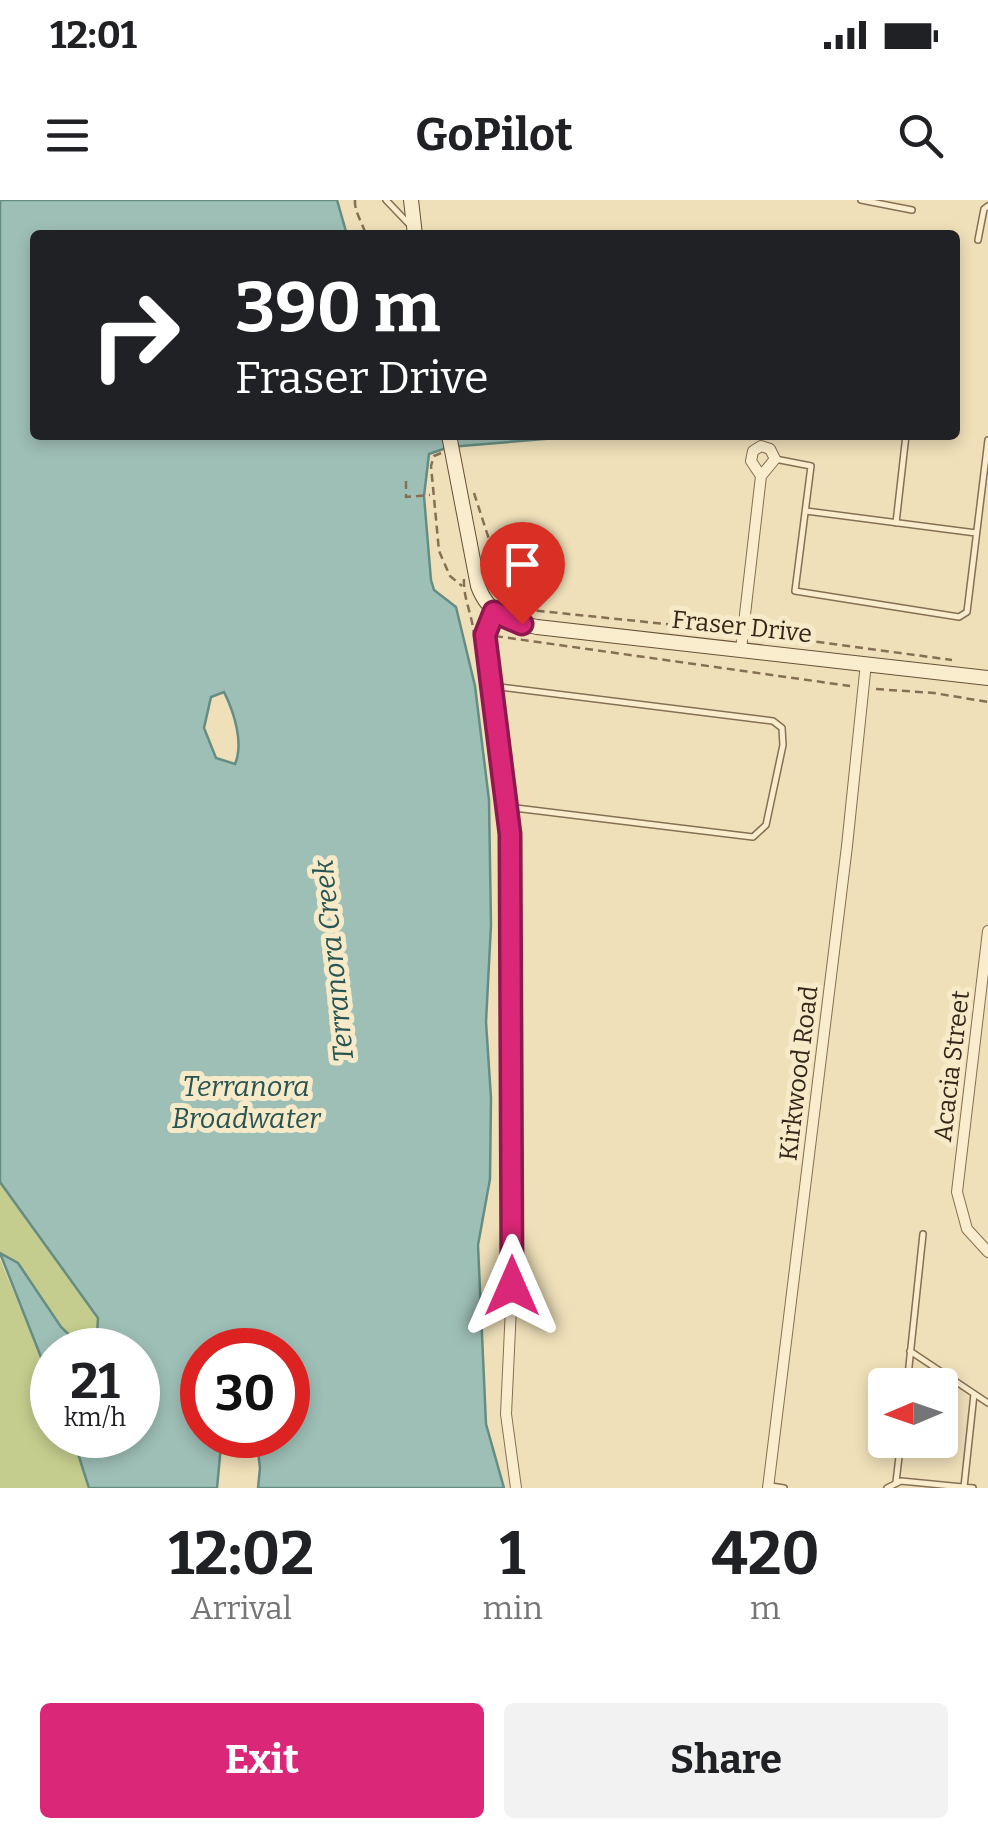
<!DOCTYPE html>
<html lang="en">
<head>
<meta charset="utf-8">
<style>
  :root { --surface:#fff; --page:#f2f2f2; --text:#202124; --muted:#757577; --accent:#db2777 }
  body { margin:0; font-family:Bitter,serif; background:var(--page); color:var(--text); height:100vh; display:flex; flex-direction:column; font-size:38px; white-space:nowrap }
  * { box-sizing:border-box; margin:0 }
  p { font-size:32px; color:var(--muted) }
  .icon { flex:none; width:55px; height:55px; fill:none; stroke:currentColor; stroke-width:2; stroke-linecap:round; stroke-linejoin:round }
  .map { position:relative; height:1288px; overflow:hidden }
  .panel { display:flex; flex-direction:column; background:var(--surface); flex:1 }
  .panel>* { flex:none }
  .hud { position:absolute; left:30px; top:30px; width:930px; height:210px; border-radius:10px; box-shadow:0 5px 15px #0003; background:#202124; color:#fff; overflow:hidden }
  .needle { width:65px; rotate:268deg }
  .fabs { position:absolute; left:868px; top:1168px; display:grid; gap:20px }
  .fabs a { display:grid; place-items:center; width:90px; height:90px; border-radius:10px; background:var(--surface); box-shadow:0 5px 15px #0003; font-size:50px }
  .speed { position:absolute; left:30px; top:1128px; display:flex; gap:20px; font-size:50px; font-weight:700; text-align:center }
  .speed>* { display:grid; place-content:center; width:130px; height:130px; border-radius:50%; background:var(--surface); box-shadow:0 5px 15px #0003; line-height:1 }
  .speed small { font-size:25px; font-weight:400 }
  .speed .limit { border:15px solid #d22; background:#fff; color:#111 }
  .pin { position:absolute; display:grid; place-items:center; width:85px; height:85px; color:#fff; margin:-102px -42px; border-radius:50% 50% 50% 0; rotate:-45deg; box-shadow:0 0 10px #0007 }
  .pin .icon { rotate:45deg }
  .me { position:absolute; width:110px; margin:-55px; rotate:0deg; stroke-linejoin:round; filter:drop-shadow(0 0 8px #0008) }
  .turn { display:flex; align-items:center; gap:35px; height:210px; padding:0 40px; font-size:45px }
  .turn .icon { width:130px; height:130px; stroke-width:2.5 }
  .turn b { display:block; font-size:70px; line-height:85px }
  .eta { display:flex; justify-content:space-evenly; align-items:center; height:170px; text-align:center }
  .eta b { font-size:60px; font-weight:700; line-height:70px }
  .primary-button { display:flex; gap:20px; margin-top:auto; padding:20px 40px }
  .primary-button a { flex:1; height:115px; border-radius:10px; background:var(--accent); color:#fff; font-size:40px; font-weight:700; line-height:115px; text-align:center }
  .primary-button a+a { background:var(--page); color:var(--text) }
  .status { display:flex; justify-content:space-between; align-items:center; height:70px; padding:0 50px; background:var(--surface); direction:ltr }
  .status svg { height:28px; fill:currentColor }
  header { display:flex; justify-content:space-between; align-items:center; height:130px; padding:0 40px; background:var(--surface); font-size:45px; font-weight:700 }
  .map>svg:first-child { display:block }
  .green { fill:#c5cd8e }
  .water { fill:#9ebfb6; stroke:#668d83; stroke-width:2.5; fill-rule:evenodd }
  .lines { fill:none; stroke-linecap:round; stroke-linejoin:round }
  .lane-casing { stroke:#866f54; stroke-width:8 }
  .street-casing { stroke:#866f54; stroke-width:12 }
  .secondary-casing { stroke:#685037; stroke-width:16 }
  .path { stroke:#866f54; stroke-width:2.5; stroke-dasharray:8 5; stroke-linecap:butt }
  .lane { stroke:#faedcd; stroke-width:5 }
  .street { stroke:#faedcd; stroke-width:10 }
  .secondary { stroke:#faedcd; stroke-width:14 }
  .route-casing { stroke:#8e194d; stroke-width:25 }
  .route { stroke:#db2777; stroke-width:18 }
  .labels { text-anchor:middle; stroke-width:10; stroke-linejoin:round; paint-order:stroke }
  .street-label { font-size:25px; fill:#342719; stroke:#f7eac9 }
  .water-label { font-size:28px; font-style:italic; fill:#285553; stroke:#f7eac9 }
</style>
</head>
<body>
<div class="status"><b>12:01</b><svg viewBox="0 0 49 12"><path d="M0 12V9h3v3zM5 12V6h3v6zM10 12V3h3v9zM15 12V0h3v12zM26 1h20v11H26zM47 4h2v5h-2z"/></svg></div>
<header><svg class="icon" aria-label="menu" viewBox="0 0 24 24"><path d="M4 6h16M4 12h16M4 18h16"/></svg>GoPilot<svg class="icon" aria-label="search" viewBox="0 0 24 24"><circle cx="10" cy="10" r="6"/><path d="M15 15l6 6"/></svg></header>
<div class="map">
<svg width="988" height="1288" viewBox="0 0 988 1288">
  <rect width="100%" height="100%" fill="#efe0b9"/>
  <path class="green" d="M0 982 98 1118 97 1136 91 1150H85L61 1127 18 1063 0 1053Z
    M0 1059 52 1185V1235H72L89 1288H0Z"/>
  <path class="water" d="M0 0H337L347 35H35V235H593L449 247 429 254 424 296 431 380 434 390 456 407 475 486 489 600 491 725 486 822 491 898 490 979 478 1045 486 1224 504 1288H258L260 1268 256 1235H288V1150H202V1235H222L217 1288H89L72 1235H138V1150H91L97 1136 98 1118 0 982ZM224 492C234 512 244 543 235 564L216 558 204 528 211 497Z
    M0 1053 18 1063 61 1127 85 1150H52V1185Z"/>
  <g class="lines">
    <g class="lane-casing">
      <path id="lane" d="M386 0 408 23
        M861 0 912 10
        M978 40 984 9 988 6
        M775 259 811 266 795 391 959 417 967 412 988 240
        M806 311 976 333
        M896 323 906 235
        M492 486 773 521 782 528 783 545 766 625 753 637 507 607
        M910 1151 988 1203
        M907 1185 923 1034
        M896 1282 901 1240
        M771 1286 784 1288
        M964 1287 974 1194
        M887 1288 901 1281 973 1288"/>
    </g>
    <g class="street-casing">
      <path id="street" d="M494 412 487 428 485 441 509 634 512 1086 506 1214 516 1288
        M741 449 761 276 751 261 753 251 761 246 770 249 775 259 761 276
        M988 731 957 992 967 1029 988 1052
        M768 1288 847 646 866 463"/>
    </g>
    <g class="secondary-casing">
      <path id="secondary" d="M411 0 415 35
        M449 235 478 386C488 414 510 422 537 427L988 478"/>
    </g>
    <path class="path" d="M355 0C354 11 363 24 366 35
      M441 253 434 256 431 266 439 351 450 376 462 386
      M406 281V297L430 295
      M474 293 509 401 530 410 734 431
      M464 379C463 399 473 416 474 436
      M752 433 952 460
      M495 436 850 486
      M876 489 934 493 988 502"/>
    <use href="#lane" class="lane"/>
    <use href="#street" class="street"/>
    <use href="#secondary" class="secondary"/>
  </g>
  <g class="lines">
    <g class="route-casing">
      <path id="route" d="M512 1086 510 634 485 435 494 412 522 424"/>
    </g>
    <use href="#route" class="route"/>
  </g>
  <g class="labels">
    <g class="street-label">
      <text transform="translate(742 426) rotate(6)" y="9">Fraser Drive</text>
      <text transform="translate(951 866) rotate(-83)" y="9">Acacia Street</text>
      <text transform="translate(798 873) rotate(-83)" y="9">Kirkwood Road</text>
    </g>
    <g class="water-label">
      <text transform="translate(333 761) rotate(-96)" y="10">Terranora Creek</text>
      <text x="246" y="896">Terranora<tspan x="246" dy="32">Broadwater</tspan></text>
    </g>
  </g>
</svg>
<div class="fabs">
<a><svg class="needle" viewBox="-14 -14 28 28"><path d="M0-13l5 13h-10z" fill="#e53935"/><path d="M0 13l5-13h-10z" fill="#757577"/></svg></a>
</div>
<div class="speed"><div>21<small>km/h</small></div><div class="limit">30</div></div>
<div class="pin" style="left:522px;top:424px;background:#d93025"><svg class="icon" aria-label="arrive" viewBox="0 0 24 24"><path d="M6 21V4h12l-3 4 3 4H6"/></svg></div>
<svg class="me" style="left:512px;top:1086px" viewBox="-20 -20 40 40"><path d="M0-17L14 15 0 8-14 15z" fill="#db2777" stroke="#fff" stroke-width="4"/></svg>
<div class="hud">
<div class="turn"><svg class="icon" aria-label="right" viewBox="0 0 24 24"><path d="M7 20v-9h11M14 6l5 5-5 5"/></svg><div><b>390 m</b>Fraser Drive</div></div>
</div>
</div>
<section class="panel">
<div class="eta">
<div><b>12:02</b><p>Arrival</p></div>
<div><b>1</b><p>min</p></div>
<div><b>420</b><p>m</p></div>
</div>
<div class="primary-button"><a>Exit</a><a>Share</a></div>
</section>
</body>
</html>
